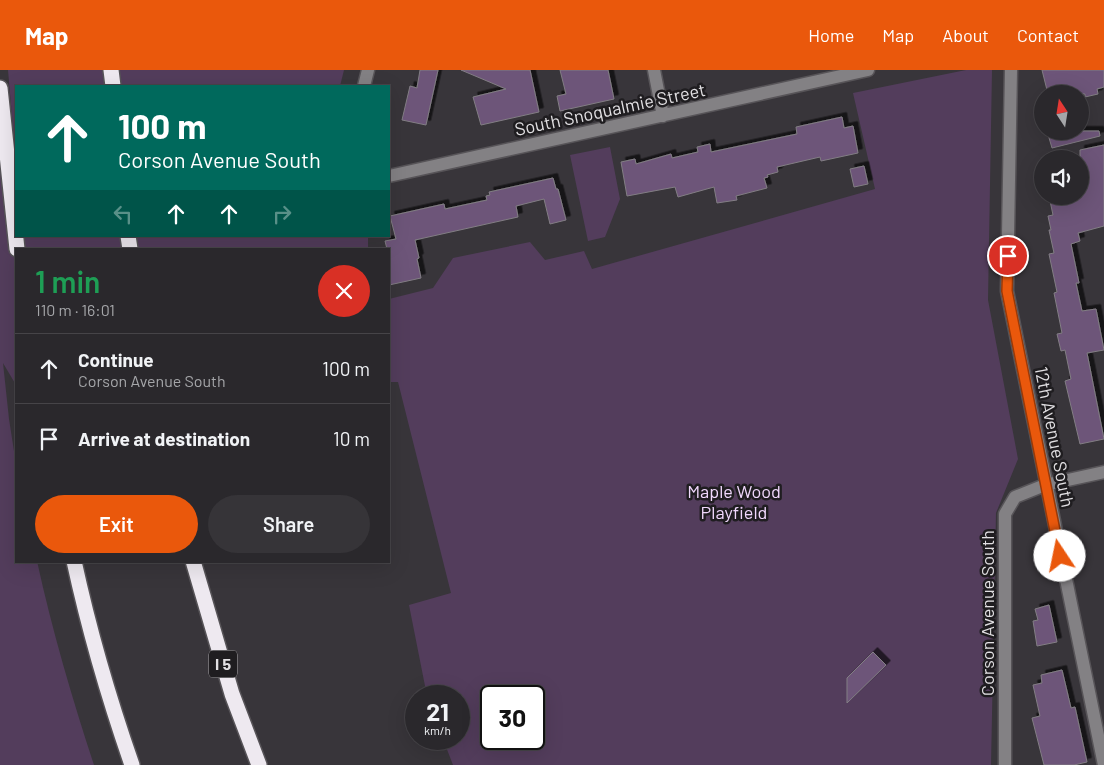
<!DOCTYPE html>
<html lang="en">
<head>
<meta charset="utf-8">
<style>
  :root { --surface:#2a282c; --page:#363438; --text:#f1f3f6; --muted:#a5a6a9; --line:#464448; --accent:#ea580c }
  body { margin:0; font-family:Barlow,sans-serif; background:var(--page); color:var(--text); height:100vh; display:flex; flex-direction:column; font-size:19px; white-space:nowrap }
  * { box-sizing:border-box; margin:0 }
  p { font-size:16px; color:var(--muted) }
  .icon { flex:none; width:28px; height:28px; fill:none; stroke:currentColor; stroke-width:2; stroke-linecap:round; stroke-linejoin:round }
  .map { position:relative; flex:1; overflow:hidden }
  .sheet { position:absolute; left:15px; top:178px; width:375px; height:315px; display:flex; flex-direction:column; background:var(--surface); border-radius:0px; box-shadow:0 5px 20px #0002,0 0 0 1px var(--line) }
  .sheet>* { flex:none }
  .hud { position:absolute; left:15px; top:15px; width:375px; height:152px; border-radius:0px; box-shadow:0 5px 20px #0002,0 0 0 1px var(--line); background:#00695c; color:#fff; overflow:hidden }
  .needle { width:32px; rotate:348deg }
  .tools { position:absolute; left:1034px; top:15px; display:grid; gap:10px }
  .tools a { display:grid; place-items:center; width:55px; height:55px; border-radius:50%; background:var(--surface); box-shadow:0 5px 20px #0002,0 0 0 1px var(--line); font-size:25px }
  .speed { position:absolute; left:405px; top:615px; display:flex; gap:10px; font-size:25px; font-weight:700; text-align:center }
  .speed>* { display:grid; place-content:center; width:65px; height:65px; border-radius:50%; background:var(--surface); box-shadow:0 5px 20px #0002,0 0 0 1px var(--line); line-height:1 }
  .speed small { font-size:12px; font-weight:400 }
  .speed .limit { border:2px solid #111; border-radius:8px; background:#fff; color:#111 }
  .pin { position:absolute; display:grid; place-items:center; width:42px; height:42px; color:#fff; margin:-21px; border:2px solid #fff; border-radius:50%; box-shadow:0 1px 5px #0007 }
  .me { position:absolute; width:55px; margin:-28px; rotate:349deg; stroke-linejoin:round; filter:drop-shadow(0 0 4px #0008) }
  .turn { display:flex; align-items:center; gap:18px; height:105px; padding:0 20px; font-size:22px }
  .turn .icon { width:65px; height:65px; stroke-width:2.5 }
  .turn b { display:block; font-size:35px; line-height:42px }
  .lanes { display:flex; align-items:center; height:48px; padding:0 20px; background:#0003; justify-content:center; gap:25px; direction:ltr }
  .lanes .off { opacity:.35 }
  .round { display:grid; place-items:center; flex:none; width:52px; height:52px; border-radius:26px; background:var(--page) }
  .overview { display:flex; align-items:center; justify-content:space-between; height:85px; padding:0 20px }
  h1 { font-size:30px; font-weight:600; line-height:38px; color:#1e9e55 }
  .cta { display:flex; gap:10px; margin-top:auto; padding:10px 20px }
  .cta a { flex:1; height:58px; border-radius:30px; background:var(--accent); color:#fff; font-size:20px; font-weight:600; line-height:58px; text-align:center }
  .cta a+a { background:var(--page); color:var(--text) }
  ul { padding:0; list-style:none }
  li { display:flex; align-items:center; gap:15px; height:70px; padding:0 20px; border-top:1px solid var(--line) }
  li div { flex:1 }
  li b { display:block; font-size:19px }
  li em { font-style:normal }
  header { display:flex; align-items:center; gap:30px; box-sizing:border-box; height:70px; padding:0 25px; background:var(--accent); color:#fff }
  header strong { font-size:24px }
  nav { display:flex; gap:28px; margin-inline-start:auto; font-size:18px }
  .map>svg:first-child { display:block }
  .green { fill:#533d5c; fill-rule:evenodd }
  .building { fill:#6d5479; stroke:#827e84; filter:url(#shadow) }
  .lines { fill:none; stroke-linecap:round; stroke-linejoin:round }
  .minor-casing { stroke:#575458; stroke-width:15 }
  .highway-casing { stroke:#575458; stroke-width:18 }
  .minor { stroke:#838184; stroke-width:12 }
  .highway { stroke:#eee9f0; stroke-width:15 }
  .route-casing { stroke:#983908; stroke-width:12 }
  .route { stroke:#ea580c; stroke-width:9 }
  .labels { text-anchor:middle; stroke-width:5; stroke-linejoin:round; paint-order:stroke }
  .shield { fill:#1f1d20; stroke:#a8a6a8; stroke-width:1 }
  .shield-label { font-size:16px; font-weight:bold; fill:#e2e0e3 }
  .street-label { font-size:18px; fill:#e2e0e3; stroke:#1f1d20 }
  .park-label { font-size:18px; fill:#f1d8fd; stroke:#1f1d20 }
</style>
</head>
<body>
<header>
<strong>Map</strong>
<nav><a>Home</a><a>Map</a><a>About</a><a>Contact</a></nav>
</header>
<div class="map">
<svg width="1104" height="695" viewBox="0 0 1104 695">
  <defs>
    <filter id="shadow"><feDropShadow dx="4.5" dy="-4.5" stdDeviation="0" flood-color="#0009"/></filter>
  </defs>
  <rect width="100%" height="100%" fill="#38353a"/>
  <path class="green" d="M8 0H344L340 16H16V166H368V179H16V315L3 293 9 349 16 394V491H37C52 560 72 628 94 695H0V94L15 81Z
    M966 0H992L988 230 1018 389 996 443 991 695H453L443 669H459V626H427L409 535 451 523 398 312H389V229L433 218 453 188 530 172 545 190 584 181 592 199 875 119 853 23ZM491 626H534V669H491Z
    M610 77 620 129 605 167 588 171 570 85Z"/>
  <path class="building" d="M420 0H438L426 55 402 50 410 16 417 18Z
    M461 0H530L539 42 481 55 473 27 506 19Z
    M560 0H608L614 29 560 41 557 26 566 24Z
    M1042 0H1104V17L1097 19 1098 24 1085 27V24H1048Z
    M842 47 844 58 853 56 858 83 821 91 820 87 777 97 778 102 767 105 768 107 764 108 767 118 736 126 737 130 717 133 714 117 678 127 675 117 627 126 621 92 635 89 636 94 671 84 672 88 698 82 697 77 710 74 711 82 797 64 796 57Z
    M1047 61H1099L1100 66 1052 78Z
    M1104 75V156L1078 163 1080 171 1071 174 1079 213H1076L1082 241 1096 239 1104 280 1087 283 1104 369 1080 374 1065 311 1071 309 1065 280 1061 281 1057 264 1062 263 1054 223 1057 222 1049 184 1054 183 1049 160H1051L1048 146 1053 145 1049 126H1080V80Z
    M864 96 868 114 854 117 850 99Z
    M553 108 556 119H558L566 150 550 154 544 129 516 136 518 147 415 170 419 188 417 189 421 208 389 215V179H387L385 171 396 169 390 146 444 134 445 139 487 130 486 126 490 125 489 122Z
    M1049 535 1057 572 1037 576 1033 551 1038 550 1035 539Z
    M873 582 886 595 847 633V608Z
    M1062 600 1071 638 1075 637 1087 692 1074 695H1044L1032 648 1040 646 1033 615 1042 613 1041 605Z"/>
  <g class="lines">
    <g class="minor-casing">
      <path id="minor" d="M654 0 663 46
        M1011 0 1007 221 1104 695
        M364 16 368 0
        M389 106 868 0
        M1005 695V444L1015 427 1045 415 1104 402"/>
    </g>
    <g class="highway-casing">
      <path id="highway" d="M111 0 113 16
        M0 18 17 179
        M128 166 130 179
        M74 491C89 560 109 629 132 695
        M193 491 232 624 259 695"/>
    </g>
    <use href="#minor" class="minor"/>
    <use href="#highway" class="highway"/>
  </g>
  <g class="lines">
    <g class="route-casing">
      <path id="route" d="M1008 186 1007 221 1060 486"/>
    </g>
    <use href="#route" class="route"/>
  </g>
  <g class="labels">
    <rect class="shield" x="209" y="580.5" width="28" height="27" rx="4"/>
    <g class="shield-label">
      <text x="223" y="600">I 5</text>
    </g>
    <g class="street-label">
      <text transform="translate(610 40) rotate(-12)" y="6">South Snoqualmie Street</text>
      <text transform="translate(1054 367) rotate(79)" y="6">12th Avenue South</text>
      <text transform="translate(988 543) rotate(-90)" y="6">Corson Avenue South</text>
    </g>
    <g class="park-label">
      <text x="734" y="428">Maple Wood<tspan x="734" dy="21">Playfield</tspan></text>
    </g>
  </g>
</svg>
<div class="tools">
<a><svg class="needle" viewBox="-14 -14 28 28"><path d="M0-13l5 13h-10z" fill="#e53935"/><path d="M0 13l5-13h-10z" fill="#a5a6a9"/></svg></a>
<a><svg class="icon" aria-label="sound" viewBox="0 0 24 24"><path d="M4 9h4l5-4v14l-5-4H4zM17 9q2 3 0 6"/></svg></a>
</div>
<div class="speed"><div>21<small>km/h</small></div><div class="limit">30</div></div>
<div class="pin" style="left:1008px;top:186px;background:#d93025"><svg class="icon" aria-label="arrive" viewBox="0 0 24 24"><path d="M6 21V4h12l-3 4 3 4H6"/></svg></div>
<svg class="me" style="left:1060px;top:486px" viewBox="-20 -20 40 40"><circle r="19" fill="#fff"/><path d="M0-13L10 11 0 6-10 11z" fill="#ea580c"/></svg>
<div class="hud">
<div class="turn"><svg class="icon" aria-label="ahead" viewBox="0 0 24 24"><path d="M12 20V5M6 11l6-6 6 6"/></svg><div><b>100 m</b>Corson Avenue South</div></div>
<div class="lanes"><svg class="icon off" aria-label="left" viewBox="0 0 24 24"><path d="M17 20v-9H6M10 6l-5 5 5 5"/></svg><svg class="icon" aria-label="ahead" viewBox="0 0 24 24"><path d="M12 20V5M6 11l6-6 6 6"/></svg><svg class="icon" aria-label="ahead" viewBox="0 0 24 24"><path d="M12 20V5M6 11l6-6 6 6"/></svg><svg class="icon off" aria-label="right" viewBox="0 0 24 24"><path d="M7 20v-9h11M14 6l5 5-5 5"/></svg></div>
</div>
<section class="sheet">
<div class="overview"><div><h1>1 min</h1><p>110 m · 16:01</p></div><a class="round" style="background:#d93025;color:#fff"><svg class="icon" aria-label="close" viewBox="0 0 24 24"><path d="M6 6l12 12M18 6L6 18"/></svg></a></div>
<ul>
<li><svg class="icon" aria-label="ahead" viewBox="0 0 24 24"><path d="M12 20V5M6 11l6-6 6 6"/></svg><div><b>Continue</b><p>Corson Avenue South</p></div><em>100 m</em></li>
<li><svg class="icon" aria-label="arrive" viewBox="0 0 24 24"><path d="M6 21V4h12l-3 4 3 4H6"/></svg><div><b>Arrive at destination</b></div><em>10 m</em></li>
</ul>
<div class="cta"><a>Exit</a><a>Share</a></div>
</section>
</div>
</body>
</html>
